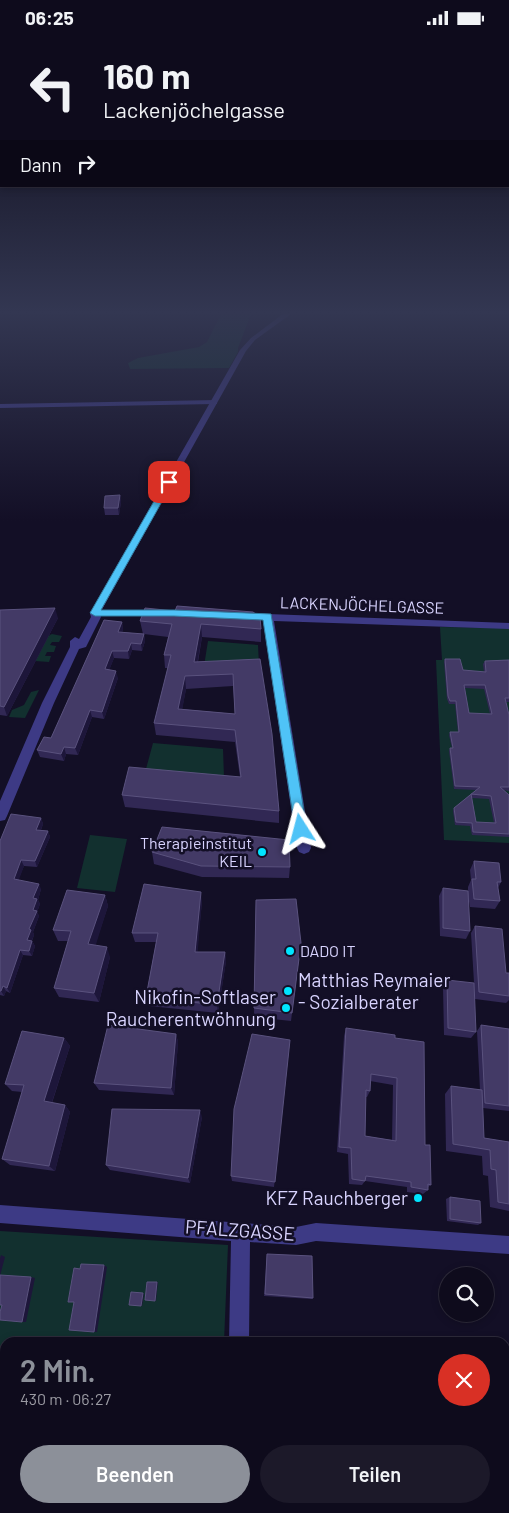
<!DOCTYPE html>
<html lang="de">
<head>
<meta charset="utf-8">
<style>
  :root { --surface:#0e0b1c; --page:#1c1929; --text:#f1f3f6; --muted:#9b9ba3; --line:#2e2b3b; --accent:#8c9099 }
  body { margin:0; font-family:Barlow,sans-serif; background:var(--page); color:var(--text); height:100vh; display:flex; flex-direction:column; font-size:19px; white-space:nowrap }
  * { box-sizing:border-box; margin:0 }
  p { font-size:16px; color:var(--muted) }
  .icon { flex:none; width:28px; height:28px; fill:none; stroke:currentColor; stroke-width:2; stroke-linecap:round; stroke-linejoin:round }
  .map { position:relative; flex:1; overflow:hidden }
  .side { position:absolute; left:0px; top:1302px; width:510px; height:176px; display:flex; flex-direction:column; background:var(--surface); border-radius:15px 15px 0 0; box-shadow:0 2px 8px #0003,0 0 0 1px var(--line) }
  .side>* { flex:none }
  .banner { position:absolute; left:0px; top:0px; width:510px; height:152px; box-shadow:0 2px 8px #0003,0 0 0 1px var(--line); background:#0e0b1c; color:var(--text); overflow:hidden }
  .buttons { position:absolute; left:439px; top:1232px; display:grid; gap:10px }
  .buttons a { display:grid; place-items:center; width:55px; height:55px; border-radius:50%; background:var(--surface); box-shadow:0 2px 8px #0003,0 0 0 1px var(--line); font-size:25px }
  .pin { position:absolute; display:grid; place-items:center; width:42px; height:42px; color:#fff; margin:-21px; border-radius:10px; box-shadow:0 2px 8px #0006 }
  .me { position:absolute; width:55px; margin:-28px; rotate:351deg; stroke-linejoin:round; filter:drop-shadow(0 0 4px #0008) }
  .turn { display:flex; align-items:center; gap:18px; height:105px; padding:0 20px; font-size:22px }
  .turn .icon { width:65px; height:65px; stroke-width:2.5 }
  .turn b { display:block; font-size:35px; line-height:42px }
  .then { display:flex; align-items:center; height:48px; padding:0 20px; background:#0003; gap:10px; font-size:19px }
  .round { display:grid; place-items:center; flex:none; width:52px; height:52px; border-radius:26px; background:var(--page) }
  .head { display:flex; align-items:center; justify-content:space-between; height:85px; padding:0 20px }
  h1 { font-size:30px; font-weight:600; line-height:38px; color:var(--accent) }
  .cta { display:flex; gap:10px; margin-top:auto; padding:10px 20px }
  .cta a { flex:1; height:58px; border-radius:30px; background:var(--accent); color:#fff; font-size:20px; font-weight:600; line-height:58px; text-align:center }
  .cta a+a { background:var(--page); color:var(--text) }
  .status { display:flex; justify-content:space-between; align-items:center; height:35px; padding:0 25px; background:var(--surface); direction:ltr }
  .status svg { height:14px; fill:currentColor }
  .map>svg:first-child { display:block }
  .green { fill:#12302f }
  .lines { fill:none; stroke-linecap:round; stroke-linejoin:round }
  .minor { fill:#3d3a85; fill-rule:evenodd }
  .tertiary { fill:#3d3a85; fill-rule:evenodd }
  .wall { fill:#312854; fill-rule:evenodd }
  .shaded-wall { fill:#1d163a }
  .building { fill:#433a66; stroke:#5a527e; fill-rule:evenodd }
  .route { fill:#4fc3f7; stroke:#337fa1 }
  .poi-dot { fill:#00e5ff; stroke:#130f26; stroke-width:2 }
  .labels { text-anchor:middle; stroke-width:5; stroke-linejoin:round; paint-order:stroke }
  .street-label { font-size:16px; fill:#d9d4ff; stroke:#130f26 }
  .poi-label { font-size:16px; fill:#d9d4ff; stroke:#130f26; text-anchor:end }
  .near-poi-label { font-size:19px; fill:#d9d4ff; stroke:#130f26; text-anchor:end }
  .near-street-label { font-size:19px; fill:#d9d4ff; stroke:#130f26 }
</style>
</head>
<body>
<div class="status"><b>06:25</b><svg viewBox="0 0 49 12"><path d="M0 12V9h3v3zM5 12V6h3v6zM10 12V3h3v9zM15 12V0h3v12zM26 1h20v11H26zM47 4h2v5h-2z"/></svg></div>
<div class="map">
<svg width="509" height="1478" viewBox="0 0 509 1478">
  <rect width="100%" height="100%" fill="#130f26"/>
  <path class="green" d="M221 279H251L238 313V317L229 333 130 334 128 328 138 323 199 312 207 307Z
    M440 592 509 593V808L444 805 436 625H442Z
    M52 599 62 601 59 607H52L50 610 56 611 54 617H47L45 621H51L49 627 35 626 48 601Z
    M208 606 258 610 259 630 204 631Z
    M39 655 25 683 9 682 12 675 24 670 31 657Z
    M153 708 223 714 224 742 146 734Z
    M90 800 127 804 115 857 77 853Z
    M0 1196 228 1210 224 1307 5 1308V1474H217V1478H0Z"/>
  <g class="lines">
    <path class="minor" d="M217 365V369H214L0 373V369Z
      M95 575H159L164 578 159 581 91 580 90 578 91 576Z
      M242 578 509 588V594L274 586 311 813 309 817 304 819 299 817 297 813 263 585 238 583 237 581Z
      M0 1170 296 1192 316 1188 509 1201V1219L316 1206 296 1210 250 1207 249 1308H229L231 1206 0 1188Z
      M220 1474H242V1478H220Z"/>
    <path class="tertiary" d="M283 279H291L255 305 246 316 100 578 101 582 86 612 79 614 54 668 7 781 5 785 0 786V766L42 668 70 612V606L75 602 79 604 91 582 90 578 240 315 251 303Z"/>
  </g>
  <path class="wall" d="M120 460 121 467 119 480H105L104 473Z
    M145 573 261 594V607L202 602 198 627 260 624 279 776V788L125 772 122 760 240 742 235 707 156 700 154 688 168 633H165L164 620 168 602 144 599 145 606 142 616 132 615 129 624 114 623 109 635 118 643 104 684 92 682 78 720 66 719 64 726 40 722 37 715 51 703 122 587 123 595 122 597 143 599 140 586ZM233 651 235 679 182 674 186 654Z
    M0 575 58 583 7 681 0 680Z
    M445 624 463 635 484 637 483 629 485 626 509 625V667H506L509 680V756L504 755 509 760V802L472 800 470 791 455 790 453 776 454 773 476 755 454 754 449 716 450 713H452L449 700 450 697H458L455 669H449L447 664 444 627ZM465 653 484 654 490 679 469 678ZM472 763 489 764 494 788 476 787Z
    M41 783 43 789 41 795 48 796 50 802 37 832 24 831 18 845 41 854 38 865 40 869 37 877 39 881 33 897 34 900 32 906 35 911 32 921 23 920 10 958 6 956 4 961 0 960V806Z
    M152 817 290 832 289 843 202 842 154 829Z
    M474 826 501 847 498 853 500 866 495 874 470 872 468 861 470 896 466 904 440 901 439 861 443 853 468 856V852L471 845 470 835Z
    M105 860 108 871 95 910 110 922 99 967 59 962 54 953 68 906H58L53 895Z
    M256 865 301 908 291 986 254 982Z
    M202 866 197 917H225L226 926 218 978 149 971 146 962 156 907H135L132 898Z
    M475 891 506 938H509V965L506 968 475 964 471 898Z
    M447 945 476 997 471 1003 444 1000 443 952Z
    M481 990 509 994V1076L483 1073 484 1103 509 1107V1176L490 1172 488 1141 483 1140 482 1121 446 1116 445 1059 451 1051 480 1055 477 996Z
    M346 993 395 1003 425 1110 431 1150 428 1152V1155L423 1159 407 1157V1152L365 1146 362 1150 349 1149 348 1119 337 1117 344 1001ZM370 1046 393 1050 392 1105 365 1101 366 1062H367L370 1056Z
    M176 999 178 1007 174 1060 99 1055 94 1048Z
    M64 1003 70 1011 52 1068 65 1070 70 1077 55 1136 10 1130 2 1124 22 1057 12 1056 5 1049Z
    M290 1005 274 1152 232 1146 231 1141Z
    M202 1082 190 1148 110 1135 106 1130Z
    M450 1162 481 1188 478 1190 447 1186 446 1164Z
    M267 1219 313 1263 312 1264 264 1261Z"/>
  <path class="shaded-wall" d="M120 460 121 467 119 480 118 473Z
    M55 573 58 583 7 681 4 672Z
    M122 587 123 595 119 604 118 597Z
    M201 589 202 602 195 640 194 627Z
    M144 599 145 606 142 616 141 609Z
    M131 608 132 615 129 624 128 616Z
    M112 616 114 623 107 641 105 634Z
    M116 636 118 643 104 684 102 677Z
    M185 641 186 654 180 687 178 674Z
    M90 675 92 682 78 720 75 713Z
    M64 712 66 719 64 726 61 719Z
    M41 783 43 789 39 800 36 795Z
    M48 796 50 802 37 832 35 826Z
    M21 825 24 831 17 850 14 844Z
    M39 849 41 854 38 865 40 869 37 877 39 881 33 897 34 900 30 910 27 905 29 894 33 863Z
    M201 857 202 866 197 925 195 917Z
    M105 860 108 871 93 919 88 909Z
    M32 906 35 911 32 921 29 916Z
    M107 912 110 922 99 967 94 958Z
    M20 915 23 920 10 958 7 953Z
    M225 917 226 926 218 978 217 970Z
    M3 951 6 956 4 961 1 956Z
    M176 999 178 1007 174 1060 171 1053Z
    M64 1003 70 1011 50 1073 44 1066Z
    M65 1070 70 1077 55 1136 49 1131Z
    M200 1075 202 1082 190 1148 188 1143Z
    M1 1220 5 1222 0 1241V1223Z
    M104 1230 107 1232 97 1297H94Z
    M31 1242 35 1243 26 1287H22Z
    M157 1247H158L156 1266H155Z
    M143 1258 144 1259 142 1271H141Z"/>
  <path class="building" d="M120 460 118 473H104L105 461Z
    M177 571 253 577 260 582 261 594 201 589 194 627 260 624 272 699 279 776 122 760 129 732 241 742 235 695 154 688 171 620H164L172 589 140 586 145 573 175 576ZM233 639 235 679 178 674 185 641Z
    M55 573 4 672 0 671V575Z
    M104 585 122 587 118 597 144 599 141 609 131 608 128 616H112L105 634 116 636 102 677 90 675 75 713 64 712 61 719 37 715 44 702 51 703Z
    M445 624H460L463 635 486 637 485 626 509 625V663H505L509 680V752H500L509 760V799L473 797 472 788 456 787 454 773 480 752 455 751 450 713H453L450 697H459L456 666H450L448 661ZM464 650H485L492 679 469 678ZM471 759 491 761 496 788 476 787Z
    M11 779 41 783 36 795 48 796 35 826 21 825 14 844 39 849 33 863 37 864 33 875 37 876 29 894 31 895 27 905 32 906 29 916 20 915 7 953 3 951 1 956H0V806Z
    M162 792 289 805 290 832 201 831 152 817Z
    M474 826 499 828 501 847H497L500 866 474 864 472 844H476Z
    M144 849 201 857 195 917H225L217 970 146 962 158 898H132Z
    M443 853 468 856 470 896 443 893Z
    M67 855 105 860 88 909 107 912 94 958 54 953 71 896 53 895Z
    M296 864 301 908 292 978 254 973 256 865Z
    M475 891 502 894 506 938H509V961L479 957Z
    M447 945 474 948 476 997 448 993Z
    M108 990 176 999 171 1053 94 1048Z
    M481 990 509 994V1071L485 1068Z
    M346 993 395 1000V1003L424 1007 425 1110H430L431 1150 428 1149V1155L411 1152V1147L366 1141 365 1146 352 1144 351 1113 339 1112ZM371 1039 397 1043 396 1106 365 1101 366 1055 370 1056Z
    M22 996 64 1003 44 1066 65 1070 49 1131 2 1124 24 1050 5 1049Z
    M252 999 290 1005 275 1147 231 1141 234 1074Z
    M451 1051 482 1055 484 1103 509 1107V1169L498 1167 496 1135 491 1134 490 1115 453 1109Z
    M112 1074 200 1075 188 1143 106 1130Z
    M450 1162 480 1166 481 1188 450 1184Z
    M267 1219 312 1221 313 1263 265 1259Z
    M81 1229 104 1230 94 1297 69 1295 74 1267H68L74 1233 80 1234Z
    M0 1240 31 1242 22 1287 0 1285V1277L2 1270H0Z
    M147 1247H157L155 1266 145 1265Z
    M131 1257 143 1258 141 1271 129 1270Z
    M0 1348 5 1349V1366L0 1365Z
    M1 1436H5V1474H143L142 1478H0V1441Z
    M177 1474H210V1478H176Z"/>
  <linearGradient id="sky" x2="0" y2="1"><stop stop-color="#0a0815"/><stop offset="0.57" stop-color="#333752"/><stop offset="1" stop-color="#333752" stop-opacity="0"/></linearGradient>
  <rect width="509" height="486" fill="url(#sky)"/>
  <path class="route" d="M169 445 173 447 101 575H174L271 579 307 794 306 798H297L295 794 263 585 174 581H95L90 578 165 447Z"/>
  <g class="poi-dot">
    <circle cx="262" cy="817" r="5"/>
    <circle cx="290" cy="916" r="5"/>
    <circle cx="288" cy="956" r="5"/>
    <circle cx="286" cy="973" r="5"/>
    <circle cx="418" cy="1163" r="5"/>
  </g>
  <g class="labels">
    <g class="street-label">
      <text transform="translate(362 570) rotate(2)" y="6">LACKENJÖCHELGASSE</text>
    </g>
    <g class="poi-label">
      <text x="252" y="814">Therapieinstitut<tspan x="252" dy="18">KEIL</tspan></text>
      <text x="300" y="922" text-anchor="start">DADO IT</text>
    </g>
    <g class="near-poi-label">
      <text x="298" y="952" text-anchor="start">Matthias Reymaier<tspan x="298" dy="22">- Sozialberater</tspan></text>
      <text x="276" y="969">Nikofin-Softlaser<tspan x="276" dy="22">Raucherentwöhnung</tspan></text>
      <text x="408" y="1170">KFZ Rauchberger</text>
    </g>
    <g class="near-street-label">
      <text transform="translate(240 1195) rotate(4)" y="7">PFALZGASSE</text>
    </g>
  </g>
</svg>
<div class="buttons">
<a><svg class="icon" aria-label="search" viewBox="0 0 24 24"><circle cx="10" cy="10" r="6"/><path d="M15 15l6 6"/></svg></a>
</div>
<div class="pin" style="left:169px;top:447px;background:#d93025"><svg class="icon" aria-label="arrive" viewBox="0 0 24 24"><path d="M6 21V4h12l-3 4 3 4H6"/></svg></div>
<svg class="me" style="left:301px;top:794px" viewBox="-20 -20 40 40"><path d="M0-17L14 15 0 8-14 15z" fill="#4fc3f7" stroke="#fff" stroke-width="4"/></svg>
<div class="banner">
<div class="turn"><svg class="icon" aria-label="left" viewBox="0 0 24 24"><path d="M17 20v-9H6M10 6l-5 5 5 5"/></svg><div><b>160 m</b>Lackenjöchelgasse</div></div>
<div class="then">Dann<svg class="icon" aria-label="right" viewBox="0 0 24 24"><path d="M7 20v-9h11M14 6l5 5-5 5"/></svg></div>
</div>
<section class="side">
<div class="head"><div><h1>2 Min.</h1><p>430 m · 06:27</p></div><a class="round" style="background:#d93025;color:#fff"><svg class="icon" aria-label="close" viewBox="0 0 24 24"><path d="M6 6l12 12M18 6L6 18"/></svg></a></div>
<div class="cta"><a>Beenden</a><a>Teilen</a></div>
</section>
</div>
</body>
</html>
